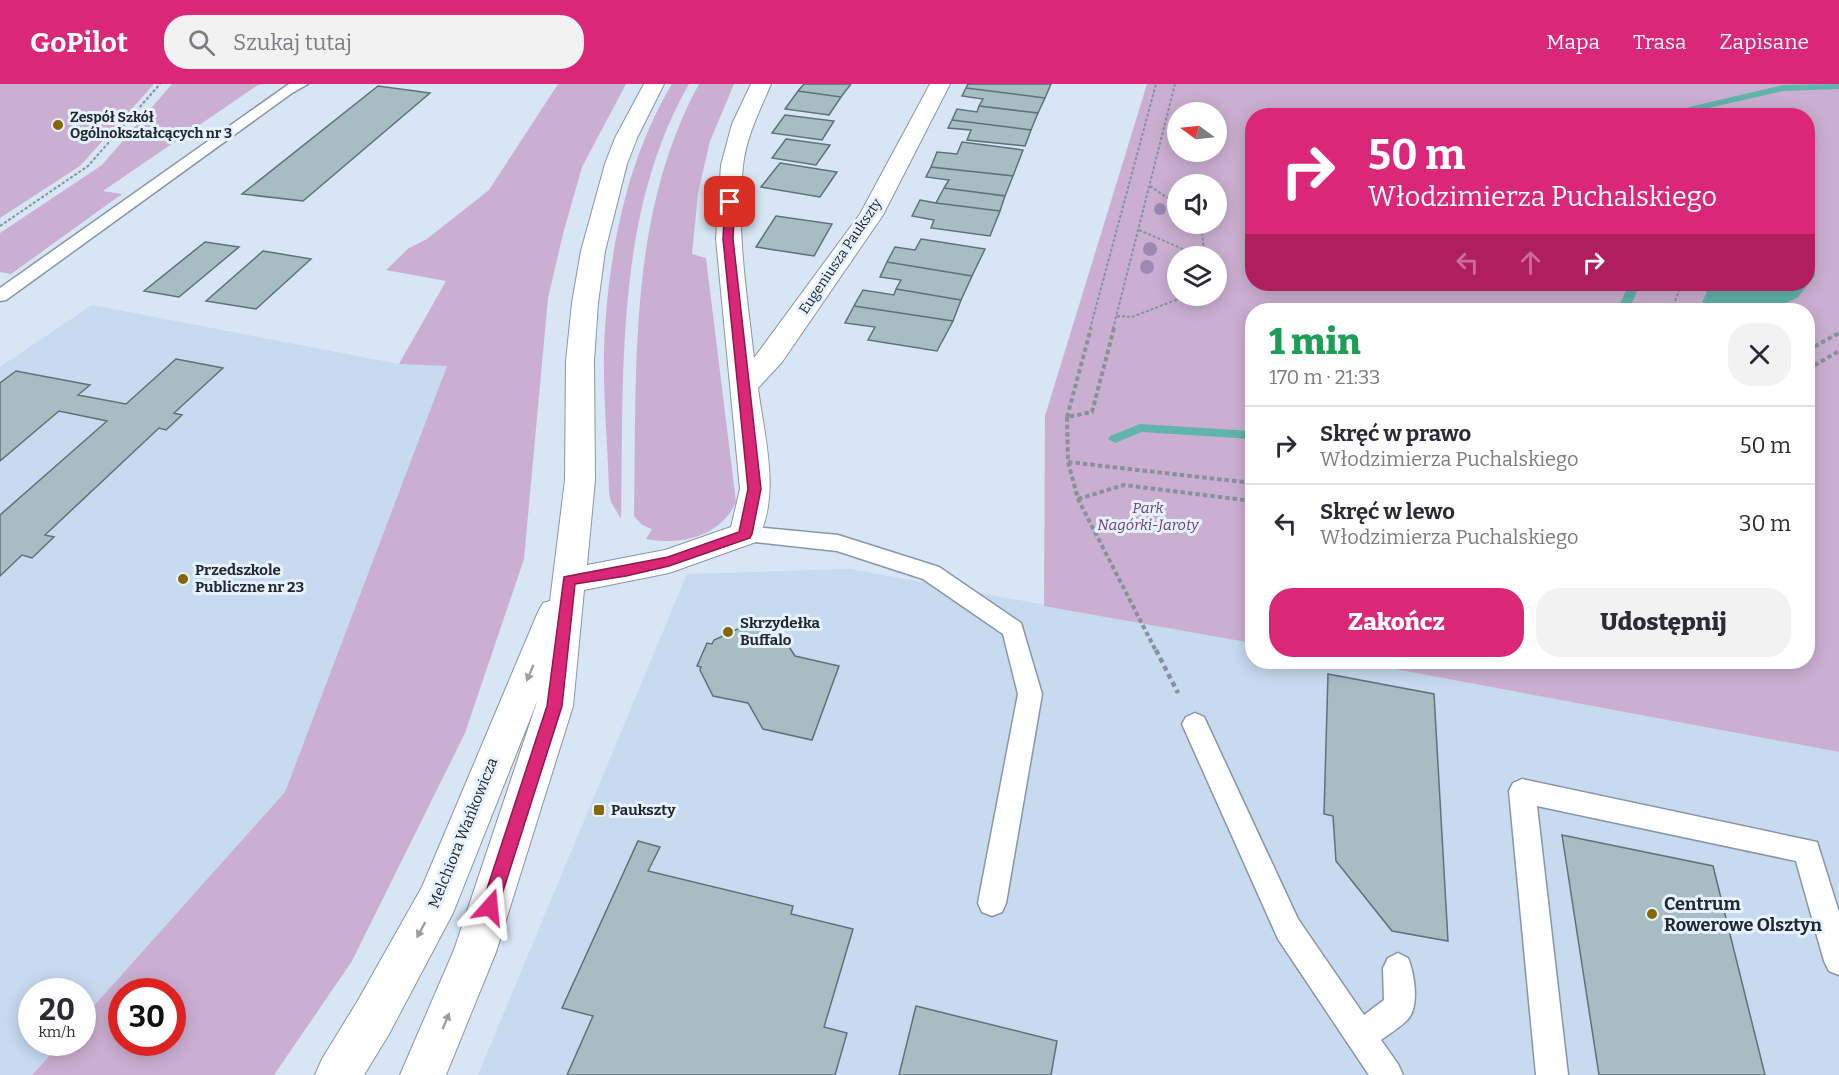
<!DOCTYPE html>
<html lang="pl">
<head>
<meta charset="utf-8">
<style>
  :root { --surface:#fff; --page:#f2f2f3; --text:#2b2b33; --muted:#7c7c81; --line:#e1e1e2; --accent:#db2777 }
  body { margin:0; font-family:Bitter,serif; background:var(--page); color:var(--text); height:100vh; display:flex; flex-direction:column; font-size:22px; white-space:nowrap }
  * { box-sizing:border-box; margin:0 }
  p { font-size:20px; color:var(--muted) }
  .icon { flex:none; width:33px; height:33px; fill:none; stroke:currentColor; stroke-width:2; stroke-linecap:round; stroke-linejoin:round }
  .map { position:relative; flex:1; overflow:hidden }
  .side { position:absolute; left:1245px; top:219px; width:570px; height:366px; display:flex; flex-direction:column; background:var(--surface); border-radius:24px; box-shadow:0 3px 15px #0003 }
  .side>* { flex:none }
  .guide { position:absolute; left:1245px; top:24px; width:570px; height:183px; border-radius:24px; box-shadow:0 3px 15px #0003; background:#db2777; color:#fff; overflow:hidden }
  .needle { width:39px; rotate:285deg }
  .tools { position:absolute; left:1167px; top:18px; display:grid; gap:12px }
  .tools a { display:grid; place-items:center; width:60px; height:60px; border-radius:50%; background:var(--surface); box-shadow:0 3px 15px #0003; font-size:30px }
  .speed { position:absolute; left:18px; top:894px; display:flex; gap:12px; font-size:30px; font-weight:700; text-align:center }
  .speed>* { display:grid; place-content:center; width:78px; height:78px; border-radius:50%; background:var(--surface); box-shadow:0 3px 15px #0003; line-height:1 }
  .speed small { font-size:15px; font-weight:400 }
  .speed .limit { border:9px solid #d22; background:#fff; color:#111 }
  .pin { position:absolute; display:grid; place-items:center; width:51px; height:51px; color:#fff; margin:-26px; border-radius:12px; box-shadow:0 3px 9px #0006 }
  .me { position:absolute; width:66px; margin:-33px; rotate:18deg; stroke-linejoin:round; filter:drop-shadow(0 0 4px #0008) }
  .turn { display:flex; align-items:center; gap:21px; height:126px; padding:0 24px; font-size:27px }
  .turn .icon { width:78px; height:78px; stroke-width:2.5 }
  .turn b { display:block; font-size:42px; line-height:51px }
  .lanes { display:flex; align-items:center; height:57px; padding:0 24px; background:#0003; justify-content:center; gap:30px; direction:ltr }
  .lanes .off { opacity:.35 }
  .round { display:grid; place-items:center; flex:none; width:63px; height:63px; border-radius:24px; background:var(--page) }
  .headline { display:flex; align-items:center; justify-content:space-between; height:102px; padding:0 24px }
  h1 { font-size:36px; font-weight:800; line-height:45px; color:#1e9e55 }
  .cta { display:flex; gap:12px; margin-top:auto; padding:12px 24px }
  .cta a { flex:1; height:69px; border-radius:24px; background:var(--accent); color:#fff; font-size:24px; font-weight:800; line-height:69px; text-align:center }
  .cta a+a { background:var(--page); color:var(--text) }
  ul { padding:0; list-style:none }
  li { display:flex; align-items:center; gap:18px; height:78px; padding:0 24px; border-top:2px solid var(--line) }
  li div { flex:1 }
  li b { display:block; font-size:22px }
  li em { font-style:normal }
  header { display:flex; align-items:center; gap:36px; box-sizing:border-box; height:84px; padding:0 30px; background:var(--accent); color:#fff }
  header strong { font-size:28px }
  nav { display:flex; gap:33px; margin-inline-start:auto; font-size:21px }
  .search { width:420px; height:54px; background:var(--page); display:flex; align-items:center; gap:15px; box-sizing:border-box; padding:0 21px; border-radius:24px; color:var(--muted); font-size:22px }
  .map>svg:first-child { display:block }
  .built { fill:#c7daf0 }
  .green { fill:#cbafd2; fill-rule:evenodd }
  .water { fill:#60b4ab }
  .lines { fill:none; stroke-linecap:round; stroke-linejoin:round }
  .stream { fill:#60b4ab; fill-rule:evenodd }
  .building { fill:#a6bdc4; stroke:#5d7279; stroke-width:1.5 }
  .lane-casing { stroke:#8996a5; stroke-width:3 }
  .street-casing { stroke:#8996a5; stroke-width:2 }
  .path-far2 { stroke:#87919c; stroke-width:2; stroke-dasharray:3 2; stroke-linecap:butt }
  .path-far1 { stroke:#87919c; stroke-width:4; stroke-dasharray:4.5 3; stroke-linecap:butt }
  .path { stroke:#87919c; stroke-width:4.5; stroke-dasharray:5 4; stroke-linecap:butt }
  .lane { fill:#fff; fill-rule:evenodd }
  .street { fill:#fff; fill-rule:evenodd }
  .tree { fill:#9d88b1 }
  .oneway { fill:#9c9ea0 }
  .route { fill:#db2777; stroke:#8e194d; stroke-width:1.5 }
  .poi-dot { fill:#866600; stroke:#e6f2ff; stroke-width:2 }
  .labels { text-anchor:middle; stroke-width:6; stroke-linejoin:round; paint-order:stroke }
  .far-poi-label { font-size:14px; font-weight:bold; fill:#22272d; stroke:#e6f2ff; text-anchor:start }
  .far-street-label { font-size:14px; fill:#22272d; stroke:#e6f2ff }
  .park-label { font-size:15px; font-style:italic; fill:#6d3c7a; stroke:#e6f2ff }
  .poi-label { font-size:15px; font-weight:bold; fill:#22272d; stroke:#e6f2ff; text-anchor:start }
  .street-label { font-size:15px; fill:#22272d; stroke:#e6f2ff }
  .near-poi-label { font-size:18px; font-weight:bold; fill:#22272d; stroke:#e6f2ff; text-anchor:start }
</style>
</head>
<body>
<header>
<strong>GoPilot</strong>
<div class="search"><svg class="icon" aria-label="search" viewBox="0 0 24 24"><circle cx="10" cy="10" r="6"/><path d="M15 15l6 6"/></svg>Szukaj tutaj</div>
<nav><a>Mapa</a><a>Trasa</a><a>Zapisane</a></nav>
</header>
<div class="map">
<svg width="1839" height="991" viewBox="0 0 1839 991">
  <rect width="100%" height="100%" fill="#d7e5f5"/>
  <path class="built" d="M92 221 399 280 448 281 285 708 83 934 82 908H32V958L61 959 32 991H0V283Z
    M850 485 1252 559V578H1357L1839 668V991H478L687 490Z"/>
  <path class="green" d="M0 0H154L80 82 0 134Z
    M172 0H265L258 1 103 107 122 110 11 190 0 188V149L102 81Z
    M558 0H626L582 83 563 150 548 214 524 475 465 649 352 877 274 991H32L61 959 82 958 83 934 285 708 447 282 399 280 446 197 386 186 409 164 427 155 489 106ZM122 908H172V958H122Z
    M672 0H689C614 131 624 290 621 435L611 418 609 408C608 362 603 314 604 267 607 177 625 78 672 0Z
    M699 0H734L710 57 698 109 692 170 706 174 736 418C721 452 681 462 646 455L652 445 642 441 634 432C637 287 627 132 699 0Z
    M1147 0H1839V668L1357 578H1808V226H1252V559L1044 522 1045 332ZM1178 28H1216V68H1178ZM1252 32H1808V200H1252ZM1178 100H1216V140H1178ZM1178 172H1216V212H1178Z"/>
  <path class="water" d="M1808 158 1815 192 1797 214 1770 226H1699L1710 200H1808Z"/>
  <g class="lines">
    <path class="stream" d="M1839 0V5L1783 7 1695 27 1690 32H1679L1689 23 1783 1Z
      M1629 200H1640L1629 226H1617Z
      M1140 340 1252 347V355L1142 348 1115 359 1108 355 1110 352Z"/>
  </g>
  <path class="building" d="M804 0H851L841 13 798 7Z
    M968 0H1051L1045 14 966 4Z
    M378 2 430 9 303 117 242 110Z
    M966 4 1045 14 1038 29 979 22 983 15 962 12Z
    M798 7 841 13 829 31 785 25Z
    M979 22 1038 29 1031 46 952 36 957 25 977 28Z
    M785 31 834 37 822 56 772 49Z
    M952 36 1031 46 1025 62 967 56 971 46 948 44Z
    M786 55 830 61 816 81 772 74Z
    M962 58 1023 66 1013 92 931 83 937 68 957 70Z
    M780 79 837 88 820 113 761 103Z
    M931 83 1013 92 1005 112 944 104 949 96 926 93Z
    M944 104 1005 112 1000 127 936 119Z
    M920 116 936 119 1000 127 990 152 931 144 934 136 912 132Z
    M776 132 832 140 814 172 756 163Z
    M921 155 985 165 972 192 887 178 895 163 915 166Z
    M205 158 239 163 179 213 144 207Z
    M263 167 311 175 256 225 206 217Z
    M887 178 972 192 961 216 896 205 901 196 880 193Z
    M896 205 961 216 953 237 854 222 863 206 894 211Z
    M854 222 953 237 937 267 868 256 875 243 845 239Z
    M176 275 223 284 174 329 182 331 166 346 159 344 45 451 54 453 32 474 22 471 0 492V431L107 337 59 327 0 377V299L16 287 90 301 78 311 126 320Z
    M744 542 780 549 795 572 839 582 812 656 763 645 748 619 713 612 700 586 701 583 697 582 707 559 712 560 714 556Z
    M1328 590 1434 610 1448 857 1392 847 1336 777 1333 732 1324 730Z
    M1562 751 1713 782 1765 991H1599Z
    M638 757 660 763 648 787 793 822 791 830 853 845 824 943 847 949 835 991H567L593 932 562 924Z
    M916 922 1057 957 1051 991H899Z"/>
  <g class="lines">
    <g class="lane-casing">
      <path id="lane" d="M289 0H308L292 9 6 216 0 217V204Z
        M745 442 838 451 939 483 1021 539 1042 610 1006 819 1002 828 992 832 982 828 978 819 1018 610 1003 550 923 495 837 467 737 456 734 450 737 444Z
        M1195 629 1204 633 1298 835 1364 931 1384 916 1383 884 1388 874 1398 869 1408 874C1414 888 1420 922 1408 935 1401 943 1390 949 1381 956L1398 980 1403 991H1369L1278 855 1182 640 1186 633Z
        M1522 695 1817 758 1839 828V891L1829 887 1824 877 1796 777 1537 722 1568 991H1536L1509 707 1513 699Z"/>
    </g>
    <g class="street-casing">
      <path id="street" d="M644 0H664L637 54 627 80 605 167 598 219 594 277 595 396 587 481 665 466 731 443 740 405 716 155 721 81 732 40 751 0H771C760 26 746 53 743 82 736 147 747 211 754 274L860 130 930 0H950L883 131 782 278 758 304C764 352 782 413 756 458L669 489 584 506 573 622 496 868 446 991H400L454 866 538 615 453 829 389 950 364 991H315L322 975 357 918 422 803 538 528 543 519 550 517 565 396 566 277 572 219 581 167 605 80 615 54Z"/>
    </g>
    <path class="path-far2" d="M1150 102 1178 121
      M1198 140 1201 143 1205 172
      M0 142 88 82 160 0
      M1139 146 1199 172
      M1671 226 1682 200
      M1117 232 1132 233 1186 212
      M1090 245 1156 0
      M1113 245 1175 0"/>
    <path class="path-far1" d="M1114 244 1092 328 1067 333 1068 378 1078 415 1156 567
      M1808 266 1839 249
      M1808 285 1839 267
      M1067 333 1091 244
      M1068 378 1252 399
      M1078 415 1124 401 1252 417"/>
    <path class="path" d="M1156 566 1178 609"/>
    <use href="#lane" class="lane"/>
    <use href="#street" class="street"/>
  </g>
  <g class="tree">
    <circle cx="1160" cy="125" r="6"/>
    <circle cx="1150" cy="165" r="7"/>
    <circle cx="1147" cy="183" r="7"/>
  </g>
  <defs><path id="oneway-solid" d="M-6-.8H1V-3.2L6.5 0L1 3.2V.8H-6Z" transform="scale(1.5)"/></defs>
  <g class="oneway">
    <use href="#oneway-solid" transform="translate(530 589) rotate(113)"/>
    <use href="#oneway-solid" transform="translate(421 846) rotate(118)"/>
    <use href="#oneway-solid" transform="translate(446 937) rotate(-67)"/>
  </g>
  <path class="route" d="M730 115 735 118 733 155 761 405 752 450 750 454 669 482 626 492 575 500 562 622 498 823 496 829 490 831 484 829 481 823 547 622 564 493 668 473 739 448 748 405 723 155 725 118Z"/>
  <g class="poi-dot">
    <circle cx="58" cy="41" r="6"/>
    <circle cx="183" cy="495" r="6"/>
    <circle cx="728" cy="548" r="6"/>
    <rect x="593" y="720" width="12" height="12" rx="3"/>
    <circle cx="1652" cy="830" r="6"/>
  </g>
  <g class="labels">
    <g class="far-poi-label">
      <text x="70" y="38">Zespół Szkół<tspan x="70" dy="16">Ogólnokształcących nr 3</tspan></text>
    </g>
    <g class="far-street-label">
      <text transform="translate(840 172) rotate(-56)" y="5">Eugeniusza Paukszty</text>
    </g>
    <g class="park-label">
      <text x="1148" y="429">Park<tspan x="1148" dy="17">Nagórki-Jaroty</tspan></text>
    </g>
    <g class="poi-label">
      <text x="195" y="491">Przedszkole<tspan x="195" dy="17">Publiczne nr 23</tspan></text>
      <text x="740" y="544">Skrzydełka<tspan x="740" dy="17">Buffalo</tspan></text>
      <text x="611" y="731">Paukszty</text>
    </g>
    <g class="street-label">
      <text transform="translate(463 749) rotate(-68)" y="5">Melchiora Wańkowicza</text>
    </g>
    <g class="near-poi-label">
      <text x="1664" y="826">Centrum<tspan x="1664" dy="21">Rowerowe Olsztyn</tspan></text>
    </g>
  </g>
</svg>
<div class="tools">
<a><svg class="needle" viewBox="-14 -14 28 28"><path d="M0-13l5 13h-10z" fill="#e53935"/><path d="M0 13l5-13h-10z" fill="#7c7c81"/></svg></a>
<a><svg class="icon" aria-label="sound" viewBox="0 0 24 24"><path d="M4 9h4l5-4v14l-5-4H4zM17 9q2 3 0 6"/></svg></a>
<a><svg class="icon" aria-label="layers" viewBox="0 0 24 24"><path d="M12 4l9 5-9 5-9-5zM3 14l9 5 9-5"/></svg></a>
</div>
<div class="speed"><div>20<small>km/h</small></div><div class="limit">30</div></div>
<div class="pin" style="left:730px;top:118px;background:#d93025"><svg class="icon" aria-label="arrive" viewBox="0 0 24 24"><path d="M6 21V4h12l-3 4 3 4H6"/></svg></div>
<svg class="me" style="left:490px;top:823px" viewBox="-20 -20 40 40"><path d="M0-17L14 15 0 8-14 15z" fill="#db2777" stroke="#fff" stroke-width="4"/></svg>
<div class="guide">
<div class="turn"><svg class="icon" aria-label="right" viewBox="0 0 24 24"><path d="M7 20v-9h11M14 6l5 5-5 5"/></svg><div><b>50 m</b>Włodzimierza Puchalskiego</div></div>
<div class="lanes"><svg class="icon off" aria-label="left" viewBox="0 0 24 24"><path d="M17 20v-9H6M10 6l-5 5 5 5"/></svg><svg class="icon off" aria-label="ahead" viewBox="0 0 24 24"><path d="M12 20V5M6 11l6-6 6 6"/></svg><svg class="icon" aria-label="right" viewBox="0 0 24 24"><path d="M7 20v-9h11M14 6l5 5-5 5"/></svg></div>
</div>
<section class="side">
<div class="headline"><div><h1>1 min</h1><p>170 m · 21:33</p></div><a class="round"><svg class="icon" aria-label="close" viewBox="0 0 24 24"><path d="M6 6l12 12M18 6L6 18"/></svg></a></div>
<ul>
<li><svg class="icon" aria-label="right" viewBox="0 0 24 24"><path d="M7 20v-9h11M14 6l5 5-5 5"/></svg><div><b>Skręć w prawo</b><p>Włodzimierza Puchalskiego</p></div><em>50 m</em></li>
<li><svg class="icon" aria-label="left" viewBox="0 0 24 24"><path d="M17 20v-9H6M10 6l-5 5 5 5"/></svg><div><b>Skręć w lewo</b><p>Włodzimierza Puchalskiego</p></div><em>30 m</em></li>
</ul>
<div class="cta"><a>Zakończ</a><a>Udostępnij</a></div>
</section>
</div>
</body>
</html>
